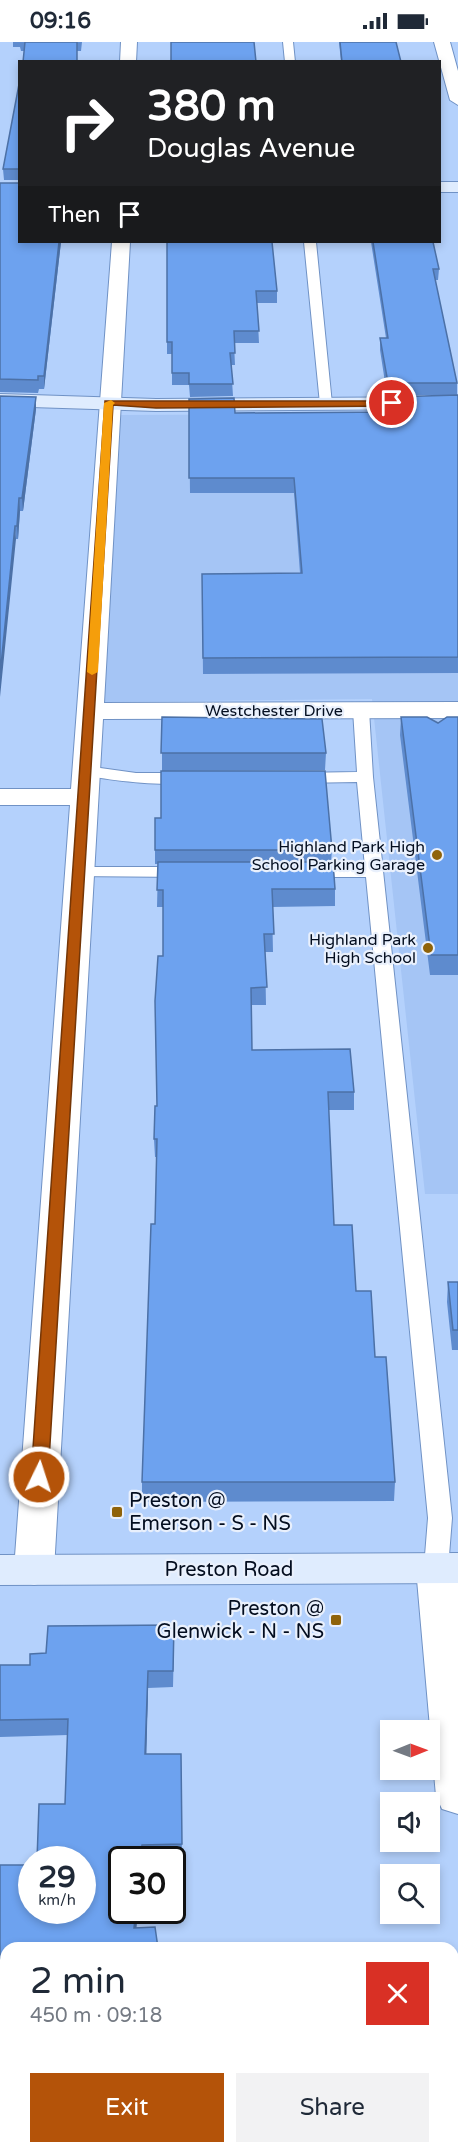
<!DOCTYPE html>
<html lang="en">
<head>
<meta charset="utf-8">
<style>
  :root { --surface:#fff; --page:#f2f2f3; --text:#1f2937; --muted:#747a83; --accent:#b45309 }
  body { margin:0; font-family:"Varela Round",sans-serif; background:var(--page); color:var(--text); height:100vh; display:flex; flex-direction:column; font-size:22px; white-space:nowrap }
  * { box-sizing:border-box; margin:0 }
  p { font-size:20px; color:var(--muted) }
  .icon { flex:none; width:33px; height:33px; fill:none; stroke:currentColor; stroke-width:2; stroke-linecap:round; stroke-linejoin:round }
  .map { position:relative; flex:1; overflow:hidden }
  .panel { position:absolute; left:0px; top:1900px; width:459px; height:212px; display:flex; flex-direction:column; background:var(--surface); border-radius:18px 18px 0 0; box-shadow:0 3px 9px #0003 }
  .panel>* { flex:none }
  .guide { position:absolute; left:18px; top:18px; width:423px; height:183px; border-radius:0px; box-shadow:0 3px 9px #0003; background:#202124; color:#fff; overflow:hidden }
  .needle { width:39px; rotate:89deg }
  .fabs { position:absolute; left:380px; top:1678px; display:grid; gap:12px }
  .fabs a { display:grid; place-items:center; width:60px; height:60px; border-radius:0px; background:var(--surface); box-shadow:0 3px 9px #0003; font-size:30px }
  .speed { position:absolute; left:18px; top:1804px; display:flex; gap:12px; font-size:30px; font-weight:700; text-align:center }
  .speed>* { display:grid; place-content:center; width:78px; height:78px; border-radius:50%; background:var(--surface); box-shadow:0 3px 9px #0003; line-height:1 }
  .speed small { font-size:15px; font-weight:400 }
  .speed .limit { border:3px solid #111; border-radius:9px; background:#fff; color:#111 }
  .pin { position:absolute; display:grid; place-items:center; width:51px; height:51px; color:#fff; margin:-26px; border:3px solid #fff; border-radius:50%; box-shadow:0 2px 6px #0007 }
  .me { position:absolute; width:66px; margin:-33px; rotate:4deg; stroke-linejoin:round; filter:drop-shadow(0 0 4px #0008) }
  .turn { display:flex; align-items:center; gap:21px; height:126px; padding:0 30px; font-size:27px }
  .turn .icon { width:78px; height:78px; stroke-width:2.5 }
  .turn b { display:block; font-size:42px; line-height:51px }
  .then { display:flex; align-items:center; height:57px; padding:0 30px; background:#0003; gap:12px; font-size:22px }
  .round { display:grid; place-items:center; flex:none; width:63px; height:63px; border-radius:0px; background:var(--page) }
  .summary { display:flex; align-items:center; justify-content:space-between; height:102px; padding:0 30px }
  h1 { font-size:36px; font-weight:600; line-height:45px }
  .action { display:flex; gap:12px; margin-top:auto; padding:12px 30px }
  .action a { flex:1; height:69px; border-radius:0px; background:var(--accent); color:#fff; font-size:24px; font-weight:600; line-height:69px; text-align:center }
  .action a+a { background:var(--page); color:var(--text) }
  .status { display:flex; justify-content:space-between; align-items:center; height:42px; padding:0 30px; background:var(--surface); direction:ltr }
  .status svg { height:16px; fill:currentColor }
  .map>svg:first-child { display:block }
  .built { fill:#a5c5f5 }
  .lines { fill:none; stroke-linecap:round; stroke-linejoin:round }
  .lane-casing { stroke:#7092c5; stroke-width:2 }
  .street-casing { stroke:#7092c5; stroke-width:2 }
  .secondary-casing { stroke:#7092c5; stroke-width:2 }
  .lane { fill:#fff; fill-rule:evenodd }
  .street { fill:#fff; fill-rule:evenodd }
  .secondary { fill:#dfecfe; fill-rule:evenodd }
  .wall { fill:#5e8bce }
  .shaded-wall { fill:#4c71a7 }
  .building { fill:#6da2ef; stroke:#4c71a7; stroke-width:1.5 }
  .route { fill:#b45309; stroke:#753606; stroke-width:1.5 }
  .slow { fill:#f59e0b }
  .poi-dot { fill:#8f630a; stroke:#e9f0fc; stroke-width:2 }
  .labels { text-anchor:middle; stroke-width:4.5; stroke-linejoin:round; paint-order:stroke }
  .street-label { font-size:16px; fill:#030d1f; stroke:#e9f0fc }
  .poi-label { font-size:16px; fill:#030d1f; stroke:#e9f0fc; text-anchor:end }
  .near-poi-label { font-size:20px; fill:#030d1f; stroke:#e9f0fc; text-anchor:start }
  .near-street-label { font-size:20px; fill:#030d1f; stroke:#e9f0fc }
</style>
</head>
<body>
<div class="status"><b>09:16</b><svg viewBox="0 0 49 12"><path d="M0 12V9h3v3zM5 12V6h3v6zM10 12V3h3v9zM15 12V0h3v12zM26 1h20v11H26zM47 4h2v5h-2z"/></svg></div>
<div class="map">
<svg width="458" height="2111" viewBox="0 0 458 2111">
  <rect width="100%" height="100%" fill="#b4d1fc"/>
  <path class="built" d="M458 372V1152H425L372 657 104 660 118 373Z"/>
  <g class="lines">
    <g class="lane-casing">
      <path id="lane" d="M283 0H293L295 20H285Z
        M304 200H316L332 362 326 366 320 362Z
        M361 663 369 668 373 735 452 1476 448 1526 445 1532 436 1535 427 1532 424 1526 428 1476 366 835H309L303 834 300 830 303 826 309 825H365L357 740 298 741 290 736 298 731 357 730 353 668Z
        M86 724 136 731H188L196 736C186 749 98 737 80 732L78 729Z
        M78 825H184L190 826 193 830 190 834 184 835 72 834 69 830 72 826Z"/>
    </g>
    <g class="street-casing">
      <path id="street" d="M121 0H137L136 20H120Z
        M434 0H450L458 29V63L450 58Z
        M112 200H130L104 661 458 660V676L103 677 54 1528 48 1539 34 1543 20 1539 14 1528 70 763H0V747H71Z
        M436 1511 450 1515 456 1526 458 1541V1772L442 1767 436 1754 416 1526 422 1515Z"/>
    </g>
    <g class="secondary-casing">
      <path id="secondary" d="M440 140H458V150H440Z
        M0 352 156 357 458 355V367L156 369 0 364Z
        M458 1511V1541L0 1543V1513Z"/>
    </g>
    <use href="#lane" class="lane"/>
    <use href="#street" class="street"/>
    <use href="#secondary" class="secondary"/>
  </g>
  <path class="wall" d="M13 0H82L81 9H21L20 5H13Z
    M339 0H396L401 20H341Z
    M20 37V138H4L3 127Z
    M0 142 20 200H61L44 347H39L38 351 0 350Z
    M167 200 277 249V261H257L259 301H234L235 323H231L233 354 190 355 189 343H172V312H167Z
    M371 200H433L439 227 438 238H435L457 341V353H387L380 308V296H386Z
    M458 353V631L203 632 202 532 300 531 294 451H190L189 357 235 371 390 370 391 355Z
    M0 354 36 367 23 469H20L18 497H16Z
    M162 675 326 711 325 728 162 729Z
    M401 675 438 681 458 675V933H430L400 693Z
    M155 808H332L331 820 335 847V864L272 865 273 910H265L266 963H251L252 1008 354 1050V1068H328L334 1183 356 1249 375 1315 395 1440 394 1459 142 1460V1440L155 1182 157 1115H155L154 1097 157 1064 163 914V865H157L158 822H155Z
    M448 1240H458V1308H452L447 1260Z
    M174 1600 173 1645 148 1646 146 1712H181L182 1819H172V1818H122L6 1906V1965H0V1823L32 1869 65 1762 68 1693 0 1695V1623H30L46 1611Z
    M76 2106H244V2111H79Z"/>
  <path class="shaded-wall" d="M59 200H61L44 347V334Z
    M36 355V367L23 469 22 456Z
    M19 456 20 469 18 497 17 484Z
    M15 484 16 497 0 655V633Z
    M148 1629V1646L146 1729 145 1712Z
    M136 1869H138L135 1903 134 1886Z"/>
  <path class="building" d="M25 0H77V20H23Z
    M171 0H254L256 20H171Z
    M340 0H396L401 20H342Z
    M20 37V127H3Z
    M0 141H20V200H59L44 334H38V338L0 337Z
    M167 200H272L277 249H256L259 289H234L235 311H230L233 342H189V331H172V300H167Z
    M373 200H433L439 227H433L457 341H388L380 296H388Z
    M458 353V615L203 616 202 532 302 531 294 436H189V357L234 356 235 371 393 370 391 355Z
    M0 354 36 355 22 456H19L17 484H15L0 633Z
    M162 675 322 677 326 711H161Z
    M401 675H427L438 681 447 675H458V913H431Z
    M161 729H325L332 808H155V776H161Z
    M158 820H333L335 847H272L274 892H264L267 945 251 946 252 1008 350 1007 354 1050H328L334 1183H352L356 1249H371L375 1315H386L395 1440H142L151 1182H155L157 1097H154L155 1064H157L155 959 158 914H163V848H157Z
    M448 1240H458V1288H453Z
    M174 1583 173 1629H148L145 1712H181L182 1802 142 1803 140 1818H122V1869H136L134 1886 155 1885 158 1906H6V1948H0V1823H32V1869H82V1818H37L39 1762H65L68 1677 0 1678V1623H30V1612L46 1611 48 1584Z
    M85 2106H244V2110L88 2111Z"/>
  <path class="route" d="M105 359H392L396 361 392 364 156 366 113 363 48 1435 45 1439H34L31 1435Z"/>
  <path class="slow" d="M111 358 115 361 113 363 98 630 92 633 87 630 104 361Z"/>
  <g class="poi-dot">
    <circle cx="437" cy="813" r="6"/>
    <circle cx="428" cy="906" r="6"/>
    <rect x="111" y="1464" width="12" height="12" rx="3"/>
    <rect x="330" y="1572" width="12" height="12" rx="3"/>
  </g>
  <g class="labels">
    <g class="street-label">
      <text x="274" y="674">Westchester Drive</text>
    </g>
    <g class="poi-label">
      <text x="425" y="810">Highland Park High<tspan x="425" dy="18">School Parking Garage</tspan></text>
      <text x="416" y="903">Highland Park<tspan x="416" dy="18">High School</tspan></text>
    </g>
    <g class="near-poi-label">
      <text x="129" y="1465">Preston @<tspan x="129" dy="23">Emerson - S - NS</tspan></text>
      <text x="324" y="1573" text-anchor="end">Preston @<tspan x="324" dy="23">Glenwick - N - NS</tspan></text>
    </g>
    <g class="near-street-label">
      <text x="229" y="1534">Preston Road</text>
    </g>
  </g>
</svg>
<div class="fabs">
<a><svg class="needle" viewBox="-14 -14 28 28"><path d="M0-13l5 13h-10z" fill="#e53935"/><path d="M0 13l5-13h-10z" fill="#747a83"/></svg></a>
<a><svg class="icon" aria-label="sound" viewBox="0 0 24 24"><path d="M4 9h4l5-4v14l-5-4H4zM17 9q2 3 0 6"/></svg></a>
<a><svg class="icon" aria-label="search" viewBox="0 0 24 24"><circle cx="10" cy="10" r="6"/><path d="M15 15l6 6"/></svg></a>
</div>
<div class="speed"><div>29<small>km/h</small></div><div class="limit">30</div></div>
<div class="pin" style="left:392px;top:361px;background:#d93025"><svg class="icon" aria-label="arrive" viewBox="0 0 24 24"><path d="M6 21V4h12l-3 4 3 4H6"/></svg></div>
<svg class="me" style="left:39px;top:1435px" viewBox="-20 -20 40 40"><circle r="17" fill="#b45309" stroke="#fff" stroke-width="3"/><path d="M0-11L8 9 0 5-8 9z" fill="#fff"/></svg>
<div class="guide">
<div class="turn"><svg class="icon" aria-label="right" viewBox="0 0 24 24"><path d="M7 20v-9h11M14 6l5 5-5 5"/></svg><div><b>380 m</b>Douglas Avenue</div></div>
<div class="then">Then<svg class="icon" aria-label="arrive" viewBox="0 0 24 24"><path d="M6 21V4h12l-3 4 3 4H6"/></svg></div>
</div>
<section class="panel">
<div class="summary"><div><h1>2 min</h1><p>450 m · 09:18</p></div><a class="round" style="background:#d93025;color:#fff"><svg class="icon" aria-label="close" viewBox="0 0 24 24"><path d="M6 6l12 12M18 6L6 18"/></svg></a></div>
<div class="action"><a>Exit</a><a>Share</a></div>
</section>
</div>
</body>
</html>
